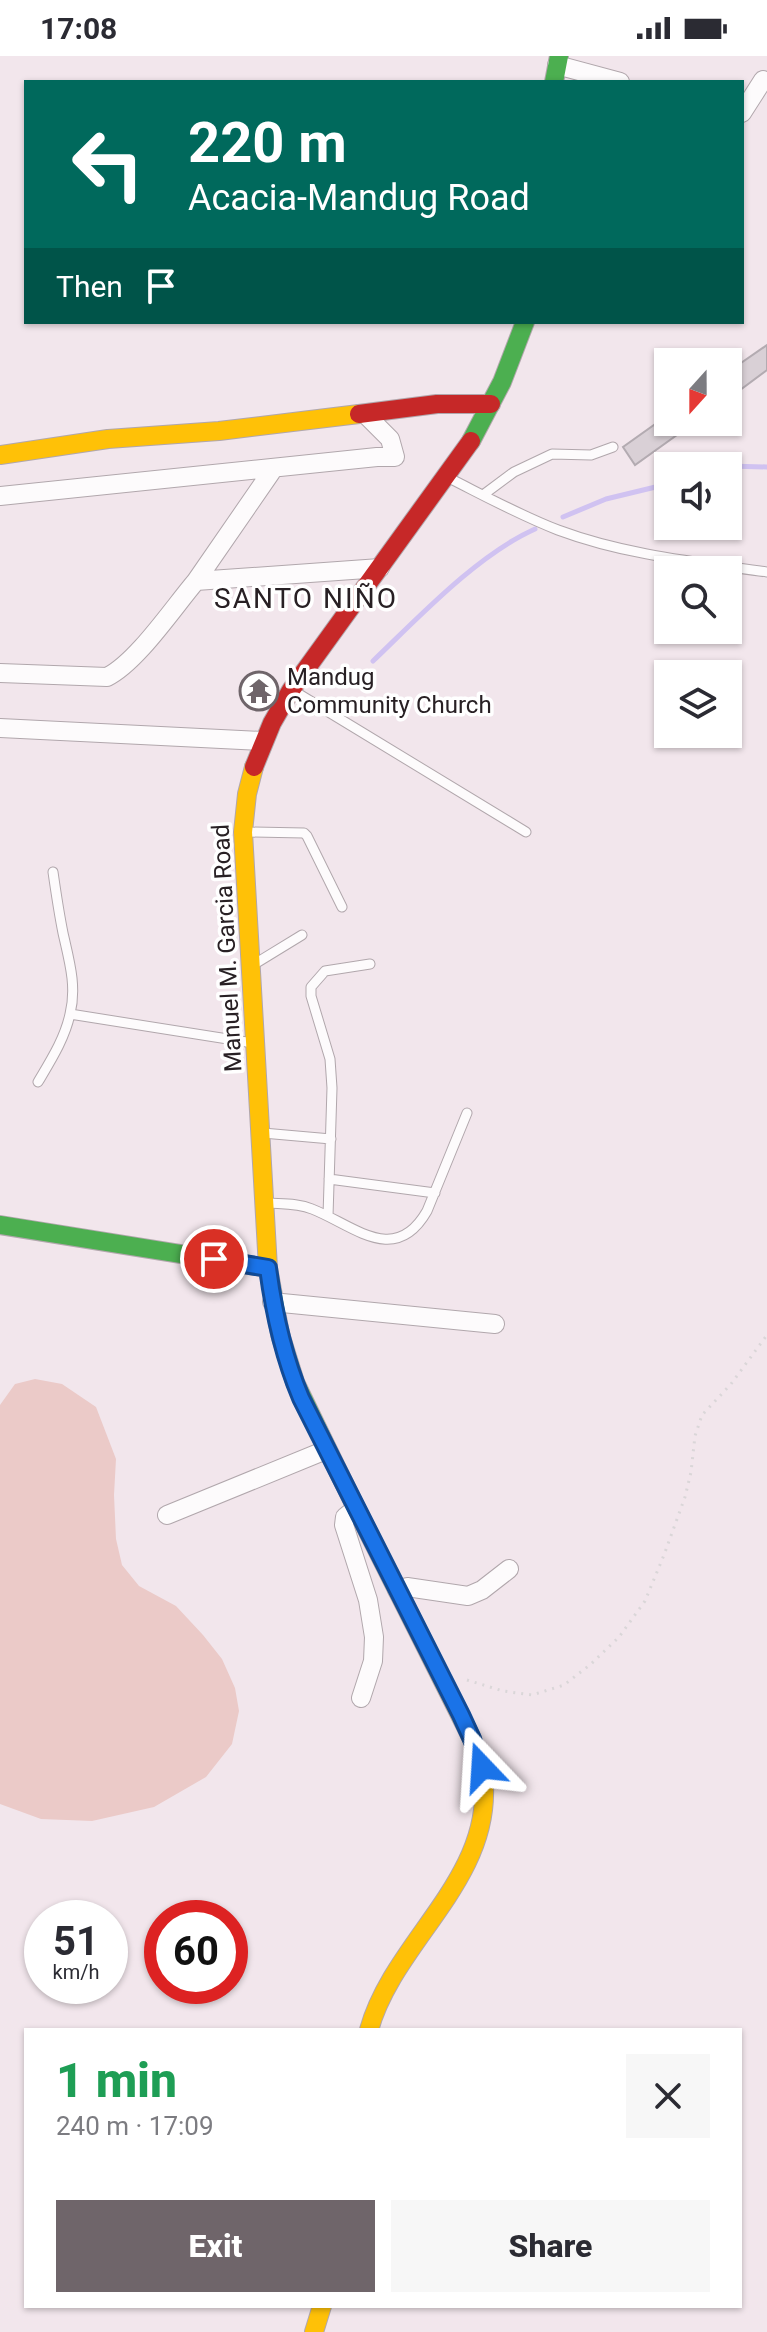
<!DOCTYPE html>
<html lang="en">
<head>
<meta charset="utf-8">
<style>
  :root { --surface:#fff; --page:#f7f7f7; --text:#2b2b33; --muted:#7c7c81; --accent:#6f656a }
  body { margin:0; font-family:Roboto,sans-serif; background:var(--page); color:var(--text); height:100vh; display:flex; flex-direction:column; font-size:30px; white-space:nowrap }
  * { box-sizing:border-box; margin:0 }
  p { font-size:26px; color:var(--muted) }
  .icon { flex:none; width:44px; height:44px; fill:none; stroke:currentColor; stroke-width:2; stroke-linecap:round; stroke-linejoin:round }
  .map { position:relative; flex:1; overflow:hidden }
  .drawer { position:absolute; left:24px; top:1972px; width:718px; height:280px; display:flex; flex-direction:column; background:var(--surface); border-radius:0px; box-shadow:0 2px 6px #0004 }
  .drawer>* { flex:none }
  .top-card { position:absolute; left:24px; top:24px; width:720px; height:244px; border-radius:0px; box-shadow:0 2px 6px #0004; background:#00695c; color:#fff; overflow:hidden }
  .needle { width:52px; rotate:201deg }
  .fabs { position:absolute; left:654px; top:292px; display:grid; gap:16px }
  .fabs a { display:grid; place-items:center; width:88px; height:88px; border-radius:0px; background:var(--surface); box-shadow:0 2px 6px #0004; font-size:40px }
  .speed { position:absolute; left:24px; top:1844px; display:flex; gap:16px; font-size:40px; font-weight:700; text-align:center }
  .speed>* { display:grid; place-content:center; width:104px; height:104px; border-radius:50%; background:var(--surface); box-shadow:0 2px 6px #0004; line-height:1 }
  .speed small { font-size:20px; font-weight:400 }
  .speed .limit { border:12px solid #d22; background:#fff; color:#111 }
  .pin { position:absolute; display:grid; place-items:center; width:68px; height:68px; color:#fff; margin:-34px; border:4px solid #fff; border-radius:50%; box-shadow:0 2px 8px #0007 }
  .me { position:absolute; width:88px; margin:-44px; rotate:340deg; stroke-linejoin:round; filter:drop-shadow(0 0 6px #0008) }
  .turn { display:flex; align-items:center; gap:28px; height:168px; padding:0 32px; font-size:36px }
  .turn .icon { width:104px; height:104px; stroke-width:2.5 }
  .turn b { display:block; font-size:56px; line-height:68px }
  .then { display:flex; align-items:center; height:76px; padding:0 32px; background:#0003; gap:16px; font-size:30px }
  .round { display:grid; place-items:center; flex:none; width:84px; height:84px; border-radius:0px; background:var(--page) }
  .overview { display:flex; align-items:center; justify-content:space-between; height:136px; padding:0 32px }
  h1 { font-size:48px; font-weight:800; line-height:60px; color:#1e9e55 }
  .action { display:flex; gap:16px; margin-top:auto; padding:16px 32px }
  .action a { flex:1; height:92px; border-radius:0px; background:var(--accent); color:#fff; font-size:32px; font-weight:800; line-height:92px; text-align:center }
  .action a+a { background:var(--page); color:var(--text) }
  .status { display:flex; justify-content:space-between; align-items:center; height:56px; padding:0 40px; background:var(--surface); direction:ltr }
  .status svg { height:22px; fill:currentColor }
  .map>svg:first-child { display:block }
  .green { fill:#ebcac8 }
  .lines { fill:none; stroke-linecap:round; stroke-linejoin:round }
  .stream { stroke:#d0c2f1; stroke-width:5 }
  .building { fill:#d9d0d6; stroke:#b3abb1; stroke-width:2 }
  .lane-casing { stroke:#b1a7ac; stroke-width:11 }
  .street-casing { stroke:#b1a7ac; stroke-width:20 }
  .fast-casing { stroke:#b1a7ac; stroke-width:20 }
  .slow-casing { stroke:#b1a7ac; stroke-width:20 }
  .jam-casing { stroke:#b1a7ac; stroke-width:20 }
  .path { stroke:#dad6d8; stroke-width:3; stroke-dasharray:2 6; stroke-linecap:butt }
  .lane { stroke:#fdfbfc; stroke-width:9 }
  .street { stroke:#fdfbfc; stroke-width:18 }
  .fast { stroke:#4caf50; stroke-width:18 }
  .slow { stroke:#ffc107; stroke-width:18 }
  .jam { stroke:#c62828; stroke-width:18 }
  .route-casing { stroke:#114b97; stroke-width:20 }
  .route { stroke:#1a73e8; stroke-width:14 }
  .labels { text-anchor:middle; stroke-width:7; stroke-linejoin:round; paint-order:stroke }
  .poi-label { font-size:24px; fill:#282024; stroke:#fff; text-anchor:start }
  .street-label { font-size:24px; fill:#282024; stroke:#fff }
  .quarter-label { font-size:28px; letter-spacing:2px; fill:#282024; stroke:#fff }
</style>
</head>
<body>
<div class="status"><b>17:08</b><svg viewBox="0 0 49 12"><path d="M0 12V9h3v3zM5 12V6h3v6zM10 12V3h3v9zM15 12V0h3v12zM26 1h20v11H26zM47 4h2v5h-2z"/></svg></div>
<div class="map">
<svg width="767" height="2276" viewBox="0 0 767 2276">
  <rect width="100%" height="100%" fill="#f2e6ec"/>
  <path class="green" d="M35 1323 62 1328 96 1351 116 1403 114 1439 116 1483 122 1509 139 1530 176 1550 203 1579 222 1603 235 1632 239 1655 232 1688 206 1721 154 1751 92 1765 41 1763 0 1748V1349L15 1328Z"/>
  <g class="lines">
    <path class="stream" d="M728 410 767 411
      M563 461 606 443 668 428
      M373 605C419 561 477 499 535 473"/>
  </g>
  <path class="building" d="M767 289V314L728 343V316Z
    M668 359V366H695L635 409 623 391Z"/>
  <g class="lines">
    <g class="lane-casing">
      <path id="lane" d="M447 421C483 439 519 459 558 474 625 499 696 506 767 516
        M483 439 514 416 552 398 591 399 613 391
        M294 635 526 776
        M247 776 304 777 307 780 342 851
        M253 909 302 879
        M70 958 253 987
        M38 1026C51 1004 65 982 70 958 77 930 69 904 63 877 59 857 56 837 53 816
        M263 1077 331 1083
        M329 1123 435 1137
        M268 1147C283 1148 298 1147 312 1153 353 1169 395 1211 427 1155L467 1057
        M328 1160 332 1032 330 1003 311 940V931L325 915 370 908"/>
    </g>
    <g class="street-casing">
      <path id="street" d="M557 9 620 26
        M742 57 763 24
        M0 440 377 401H395L390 383 365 358
        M196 525 274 412
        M0 617 107 621C137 606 173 552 196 525L380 512
        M0 672 262 685
        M272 1246 495 1268
        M355 1453 345 1461 344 1469 368 1544 374 1581 373 1605 361 1642
        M167 1459 326 1394
        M397 1534 407 1531 468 1540 482 1534 509 1513"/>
    </g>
    <g class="fast-casing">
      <path id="fast" d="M554 26 559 0
        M471 385 502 326 525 266
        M0 1169 268 1212 280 1278 295 1326 357 1454"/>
    </g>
    <g class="slow-casing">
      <path id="slow" d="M0 399 108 383 219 375 359 358
        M254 711 247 738 243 776 268 1212
        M357 1454 472 1683C477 1699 483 1714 484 1731 488 1827 393 1887 369 1974
        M314 2276 322 2250"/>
    </g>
    <g class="jam-casing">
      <path id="jam" d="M359 358 437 348H491
        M254 711 272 667 291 634 471 385"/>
    </g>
    <path class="path" d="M467 1624 503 1635 532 1639 564 1629 591 1608 619 1581 645 1545 664 1499 685 1441 691 1416 695 1380 702 1359 731 1328 767 1279"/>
    <use href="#lane" class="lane"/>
    <use href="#street" class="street"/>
    <use href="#fast" class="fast"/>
    <use href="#slow" class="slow"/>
    <use href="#jam" class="jam"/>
  </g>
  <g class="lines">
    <g class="route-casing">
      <path id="route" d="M214 1203 268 1212C274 1258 283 1299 301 1342L461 1659 472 1683 482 1711"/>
    </g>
    <use href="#route" class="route"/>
  </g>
  <defs>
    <g id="temple-ring" transform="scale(2)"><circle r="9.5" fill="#fff" stroke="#6f656a" stroke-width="1.5"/><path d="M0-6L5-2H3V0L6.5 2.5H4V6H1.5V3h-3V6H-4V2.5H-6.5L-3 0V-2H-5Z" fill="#6f656a"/></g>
  </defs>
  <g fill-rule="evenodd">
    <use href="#temple-ring" x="259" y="635"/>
  </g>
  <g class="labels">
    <g class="poi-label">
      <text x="287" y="629">Mandug<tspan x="287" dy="28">Community Church</tspan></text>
    </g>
    <g class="street-label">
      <text transform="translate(227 892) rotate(-93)" y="8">Manuel M. Garcia Road</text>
    </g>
    <g class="quarter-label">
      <text x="306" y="552">SANTO NIÑO</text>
    </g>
  </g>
</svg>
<div class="fabs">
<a><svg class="needle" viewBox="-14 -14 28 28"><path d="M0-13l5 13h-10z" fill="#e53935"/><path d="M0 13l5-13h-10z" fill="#7c7c81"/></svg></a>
<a><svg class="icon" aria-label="sound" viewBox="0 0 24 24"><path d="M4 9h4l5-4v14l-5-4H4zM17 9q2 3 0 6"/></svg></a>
<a><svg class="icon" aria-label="search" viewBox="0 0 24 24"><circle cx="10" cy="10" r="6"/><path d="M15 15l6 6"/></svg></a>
<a><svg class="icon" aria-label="layers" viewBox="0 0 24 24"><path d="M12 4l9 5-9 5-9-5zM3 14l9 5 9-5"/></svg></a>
</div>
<div class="speed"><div>51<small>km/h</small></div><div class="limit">60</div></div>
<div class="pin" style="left:214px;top:1203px;background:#d93025"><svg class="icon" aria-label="arrive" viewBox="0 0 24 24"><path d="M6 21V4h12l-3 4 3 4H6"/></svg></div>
<svg class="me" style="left:482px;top:1711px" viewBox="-20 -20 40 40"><path d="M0-17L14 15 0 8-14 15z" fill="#1a73e8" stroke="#fff" stroke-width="4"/></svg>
<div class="top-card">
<div class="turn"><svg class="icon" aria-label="left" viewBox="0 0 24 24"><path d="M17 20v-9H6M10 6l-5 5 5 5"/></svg><div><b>220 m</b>Acacia-Mandug Road</div></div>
<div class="then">Then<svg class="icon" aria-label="arrive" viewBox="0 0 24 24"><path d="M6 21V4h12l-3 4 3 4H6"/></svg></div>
</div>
<section class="drawer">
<div class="overview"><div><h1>1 min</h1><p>240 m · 17:09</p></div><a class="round"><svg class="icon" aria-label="close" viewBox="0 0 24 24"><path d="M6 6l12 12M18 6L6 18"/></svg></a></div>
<div class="action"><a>Exit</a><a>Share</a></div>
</section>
</div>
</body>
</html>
